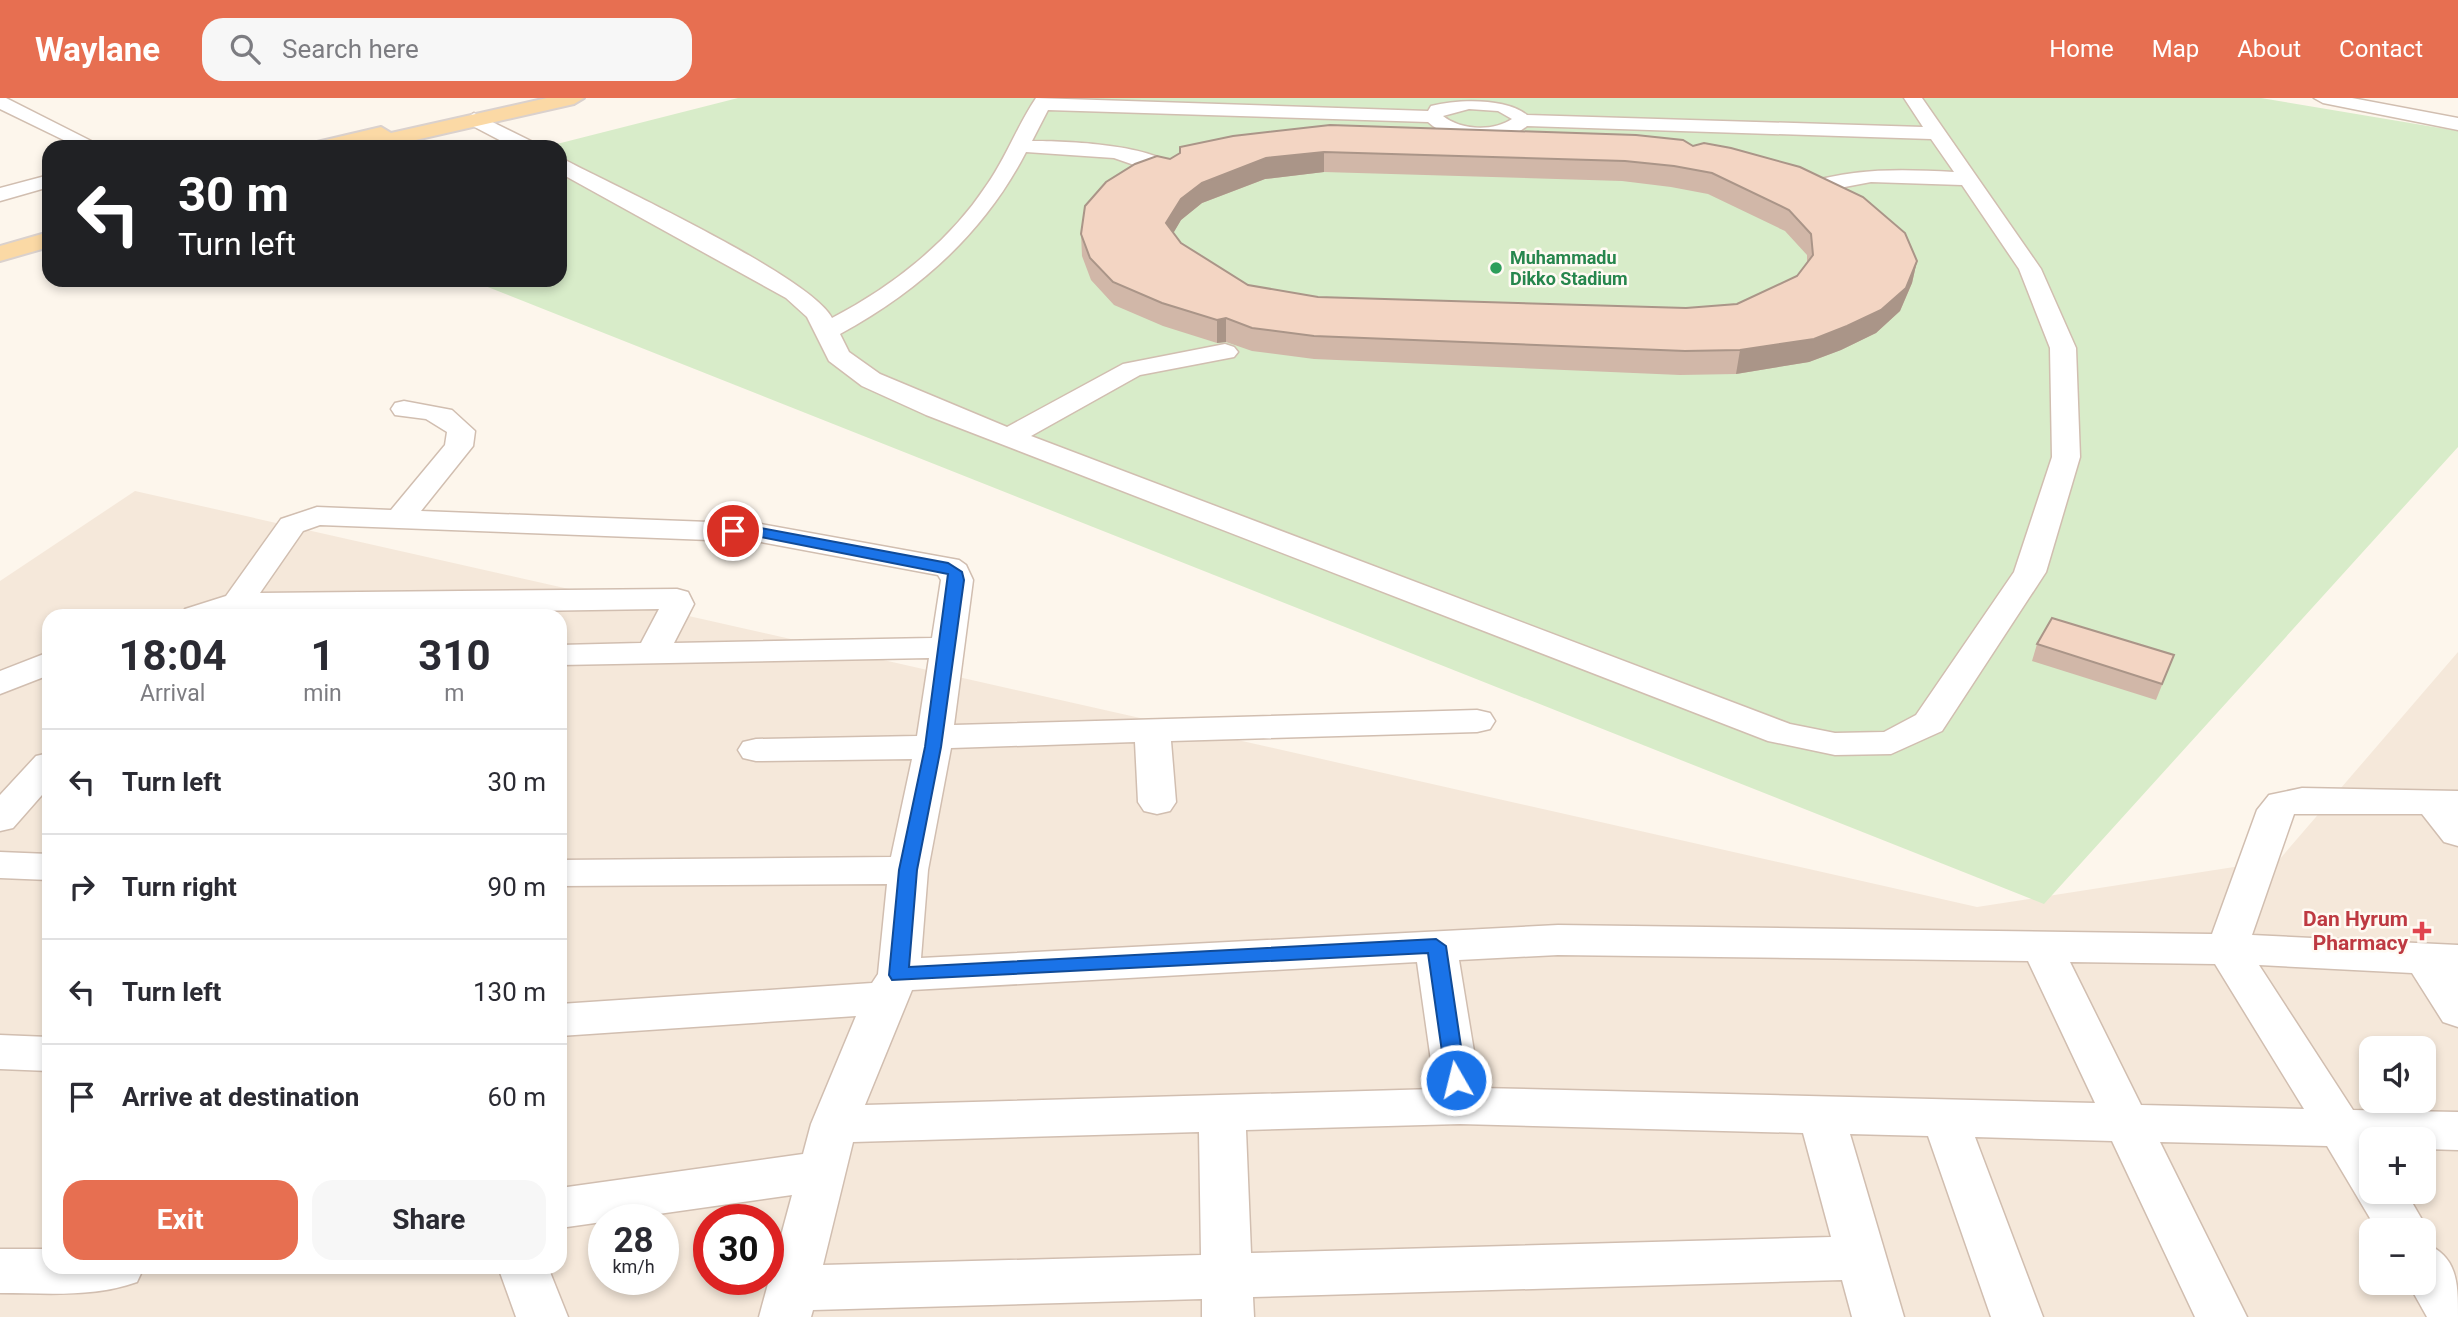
<!DOCTYPE html>
<html lang="en">
<head>
<meta charset="utf-8">
<style>
  :root { --surface:#fff; --page:#f7f7f7; --text:#2b2b33; --muted:#7c7c81; --line:#e1e1e2; --accent:#e76f51 }
  body { margin:0; font-family:Roboto,sans-serif; background:var(--page); color:var(--text); height:100vh; display:flex; flex-direction:column; font-size:26px; white-space:nowrap }
  * { box-sizing:border-box; margin:0 }
  p { font-size:23px; color:var(--muted) }
  .icon { flex:none; width:38px; height:38px; fill:none; stroke:currentColor; stroke-width:2; stroke-linecap:round; stroke-linejoin:round }
  .map { position:relative; flex:1; overflow:hidden }
  .drawer { position:absolute; left:42px; top:511px; width:525px; height:665px; display:flex; flex-direction:column; background:var(--surface); border-radius:21px; box-shadow:0 4px 10px #0003 }
  .drawer>* { flex:none }
  .guide { position:absolute; left:42px; top:42px; width:525px; height:147px; border-radius:21px; box-shadow:0 4px 10px #0003; background:#202124; color:#fff; overflow:hidden }
  .buttons { position:absolute; left:2359px; top:938px; display:grid; gap:14px }
  .buttons a { display:grid; place-items:center; width:77px; height:77px; border-radius:14px; background:var(--surface); box-shadow:0 4px 10px #0003; font-size:35px }
  .speed { position:absolute; left:588px; top:1106px; display:flex; gap:14px; font-size:35px; font-weight:700; text-align:center }
  .speed>* { display:grid; place-content:center; width:91px; height:91px; border-radius:50%; background:var(--surface); box-shadow:0 4px 10px #0003; line-height:1 }
  .speed small { font-size:18px; font-weight:400 }
  .speed .limit { border:10px solid #d22; background:#fff; color:#111 }
  .pin { position:absolute; display:grid; place-items:center; width:60px; height:60px; color:#fff; margin:-30px; border:4px solid #fff; border-radius:50%; box-shadow:0 2px 7px #0007 }
  .me { position:absolute; width:77px; margin:-38px; rotate:352deg; stroke-linejoin:round; filter:drop-shadow(0 0 5px #0008) }
  .turn { display:flex; align-items:center; gap:24px; height:147px; padding:0 21px; font-size:32px }
  .turn .icon { width:91px; height:91px; stroke-width:2.5 }
  .turn b { display:block; font-size:49px; line-height:60px }
  .eta { display:flex; justify-content:space-evenly; align-items:center; height:119px; text-align:center }
  .eta b { font-size:42px; font-weight:700; line-height:49px }
  .action { display:flex; gap:14px; margin-top:auto; padding:14px 21px }
  .action a { flex:1; height:80px; border-radius:21px; background:var(--accent); color:#fff; font-size:28px; font-weight:700; line-height:80px; text-align:center }
  .action a+a { background:var(--page); color:var(--text) }
  ul { padding:0; list-style:none }
  li { display:flex; align-items:center; gap:21px; height:105px; padding:0 21px; border-top:2px solid var(--line) }
  li div { flex:1 }
  li b { display:block; font-size:26px }
  li em { font-style:normal }
  header { display:flex; align-items:center; gap:42px; box-sizing:border-box; height:98px; padding:0 35px; background:var(--accent); color:#fff }
  header strong { font-size:33px }
  nav { display:flex; gap:38px; margin-inline-start:auto; font-size:24px }
  .search { width:490px; height:63px; background:var(--page); display:flex; align-items:center; gap:18px; box-sizing:border-box; padding:0 24px; border-radius:21px; color:var(--muted); font-size:26px }
  .map>svg:first-child { display:block }
  .residential { fill:#f5e8da; fill-rule:evenodd }
  .green { fill:#d8ecc9 }
  .lines { fill:none; stroke-linecap:round; stroke-linejoin:round }
  .minor-casing { stroke:#d1beb0; stroke-width:3 }
  .major-casing { stroke:#dad1cd; stroke-width:4 }
  .minor { fill:#fff; fill-rule:evenodd }
  .major { fill:#fbd9a5; fill-rule:evenodd }
  .wall { fill:#d1b7a8; fill-rule:evenodd }
  .shaded-wall { fill:#aa9588 }
  .building { fill:#f3d5c3; stroke:#aa9588; stroke-width:2; fill-rule:evenodd }
  .route { fill:#1a73e8; stroke:#114b97; stroke-width:2 }
  .leisure-dot { fill:#2e9e5b; stroke:#fffaf3; stroke-width:2.5 }
  .health-dot { fill:#e0444e; stroke:#fffaf3; stroke-width:2.5 }
  .labels { text-anchor:middle; stroke-width:5; stroke-linejoin:round; paint-order:stroke }
  .far-leisure-label { font-size:18px; font-weight:bold; fill:#27864d; stroke:#fffaf3; text-anchor:start }
  .health-label { font-size:21px; font-weight:bold; fill:#be3a42; stroke:#fffaf3; text-anchor:end }
</style>
</head>
<body>
<header>
<strong>Waylane</strong>
<div class="search"><svg class="icon" aria-label="search" viewBox="0 0 24 24"><circle cx="10" cy="10" r="6"/><path d="M15 15l6 6"/></svg>Search here</div>
<nav><a>Home</a><a>Map</a><a>About</a><a>Contact</a></nav>
</header>
<div class="map">
<svg width="2458" height="1219" viewBox="0 0 2458 1219">
  <rect width="100%" height="100%" fill="#fdf6ec"/>
  <path class="residential" d="M135 393 1977 809 2279 762 2458 554V1219H0V483ZM49 518H560V1169H49ZM2371 950H2424V1003H2371ZM2371 1041H2424V1094H2371ZM604 1122H663V1181H604ZM709 1122H768V1181H709ZM2371 1132H2424V1185H2371Z"/>
  <path class="green" d="M738 0H2261L2458 33V349L2044 806 470 182H560V49H545Z"/>
  <g class="lines">
    <g class="minor-casing">
      <path id="minor" d="M0 0H6L103 49H78L0 11Z
        M1036 0 1428 13 1431 8C1459 1 1506 0 1527 17L1923 29 1904 0H1922L2041 171 2076 250 2080 359 2046 474 1942 633 1891 656 1835 657 1768 643 926 317 862 288 829 263 807 219 786 200 560 75V61L567 63C617 89 811 179 832 220 892 189 949 144 986 88 1006 60 1017 28 1036 0ZM1469 11 1498 13 1512 21C1493 34 1460 32 1443 18ZM1048 12 1428 24C1450 45 1504 48 1527 28L1931 41 1954 74C1902 71 1855 70 1806 85L1803 89 1813 95 1871 84 1962 87 2019 171 2050 250 2052 359 2014 474 1916 617 1884 634 1835 635 1790 626 1031 338 1140 277 1234 259 1238 254 1234 249 1225 246 1123 266 1007 329 880 276 849 254 840 236C919 193 985 134 1026 54L1114 60 1169 79 1179 73C1159 46 1064 43 1032 43Z
        M2314 0H2352L2458 20V32L2323 5Z
        M474 15 535 45 538 49H513L467 25 465 21Z
        M49 77V89L0 103V90Z
        M404 303 452 312 475 333 473 348 421 413 761 426 959 462 966 467 973 482 954 627 1477 612 1490 615 1495 623 1490 631 1477 634 1171 643 1176 704 1170 713 1157 716 1144 713 1138 704 1135 644 951 650 928 772 921 860 1558 827 2212 836 2257 712 2269 697 2302 690 2458 693V748L2444 744 2422 716H2294L2252 837 2458 847V929L2443 924 2412 875 2259 867 2353 1012 2458 1014V1052L2424 1051V1041H2371V1094H2406L2428 1132 2424 1140V1132H2377L2327 1048 2160 1044 2247 1219H2195L2112 1043 1975 1039 2043 1219H1991L1928 1038 1850 1036 1904 1219H1852L1842 1182 1253 1199 1254 1219H1202V1201L813 1212 811 1219H759L792 1097 560 1130V1090L803 1056 811 1026 856 918 560 938V906L872 885 878 876 887 786 560 788V762L891 759 912 661 756 663 743 660 738 652 743 644 756 641 917 638 929 560 560 567V547L641 545 659 511 180 518 185 511 226 498 281 421 317 409 391 412 445 347 447 334 426 321 395 317 391 311 395 305ZM320 427 761 444 938 477 941 482 932 540 674 545 694 506 688 494 677 491 260 495 303 433ZM1558 857 2028 863 2095 1005 1480 990 1459 862ZM1417 864 1435 991 865 1007 912 892ZM2070 864 2215 866 2304 1011 2141 1007ZM1460 1026 1803 1035 1831 1139 1251 1155 1246 1032ZM1199 1034 1201 1157 823 1167 853 1044Z
        M49 554V577L0 596V573Z
        M49 655V689L13 730 0 733V697L36 658Z
        M0 754 49 756V782L0 780Z
        M0 937 49 939V973L0 971Z
        M2424 1145C2458 1158 2458 1185 2458 1219H2427L2408 1185H2424Z
        M0 1151H49V1169H144L137 1184C93 1200 45 1195 0 1195Z
        M498 1169H548L568 1219H516Z"/>
    </g>
    <g class="major-casing">
      <path id="major" d="M547 0H584L574 6 385 49H314L317 44 381 29 391 35Z
        M49 134V149L0 163V148Z"/>
    </g>
    <use href="#minor" class="minor"/>
    <use href="#major" class="major"/>
  </g>
  <path class="wall" d="M1693 48 1917 163 1912 185 1900 213 1876 235 1841 252 1809 264 1736 276 1680 277 1314 261 1252 253 1226 244 1217 245 1163 228 1114 207 1091 182 1082 158 1081 136 1170 61 1180 55ZM1324 74 1622 83 1671 89 1708 96 1785 133 1807 157V164L1797 178 1737 206 1686 210 1318 199 1248 187 1181 145 1173 135 1181 122 1202 105 1265 81Z
    M2037 546 2174 557 2156 602 2032 563Z"/>
  <path class="shaded-wall" d="M1324 54V74L1265 81 1202 105 1181 122 1167 146 1166 125 1181 101 1202 85 1266 60Z
    M1917 163 1912 185 1900 213 1876 235 1841 252 1809 264 1736 276 1740 252Z
    M1226 220V244L1217 245V222Z"/>
  <path class="building" d="M1330 27 1636 37 1683 42 1693 48 1704 45 1731 50 1800 69 1863 99 1905 135 1917 163 1906 190 1881 212 1847 228 1814 241 1740 252 1685 253 1314 238 1252 230 1226 220 1217 222 1162 205 1113 184 1090 160 1081 136 1085 108 1106 84 1135 66 1157 58 1170 61 1180 55V49L1233 38ZM1324 54 1625 63 1674 68 1712 75 1789 112 1811 136 1813 157 1797 178 1737 206 1686 210 1318 199 1248 187 1181 145 1166 125 1181 101 1202 85 1266 60Z
    M2052 520 2174 557 2162 586 2037 546Z"/>
  <path class="route" d="M733 429 761 430 948 465 962 474 964 482 941 649 917 772 909 869 1436 841 1446 848 1466 982 1463 987H1449L1446 982 1428 855 892 882 889 877 899 772 925 649 948 476 761 439 728 436V430Z"/>
  <circle class="leisure-dot" cx="1496" cy="170" r="7"/>
  <path class="health-dot" d="M2418.5 822.5h7v7h7v7h-7v7h-7v-7h-7v-7h7z"/>
  <g class="labels">
    <g class="far-leisure-label">
      <text x="1510" y="166">Muhammadu<tspan x="1510" dy="21">Dikko Stadium</tspan></text>
    </g>
    <g class="health-label">
      <text x="2408" y="828">Dan Hyrum<tspan x="2408" dy="24">Pharmacy</tspan></text>
    </g>
  </g>
</svg>
<div class="buttons">
<a><svg class="icon" aria-label="sound" viewBox="0 0 24 24"><path d="M4 9h4l5-4v14l-5-4H4zM17 9q2 3 0 6"/></svg></a>
<a>+</a>
<a>−</a>
</div>
<div class="speed"><div>28<small>km/h</small></div><div class="limit">30</div></div>
<div class="pin" style="left:733px;top:433px;background:#d93025"><svg class="icon" aria-label="arrive" viewBox="0 0 24 24"><path d="M6 21V4h12l-3 4 3 4H6"/></svg></div>
<svg class="me" style="left:1456px;top:982px" viewBox="-20 -20 40 40"><circle r="17" fill="#1a73e8" stroke="#fff" stroke-width="3"/><path d="M0-11L8 9 0 5-8 9z" fill="#fff"/></svg>
<div class="guide">
<div class="turn"><svg class="icon" aria-label="left" viewBox="0 0 24 24"><path d="M17 20v-9H6M10 6l-5 5 5 5"/></svg><div><b>30 m</b>Turn left</div></div>
</div>
<section class="drawer">
<div class="eta">
<div><b>18:04</b><p>Arrival</p></div>
<div><b>1</b><p>min</p></div>
<div><b>310</b><p>m</p></div>
</div>
<ul>
<li><svg class="icon" aria-label="left" viewBox="0 0 24 24"><path d="M17 20v-9H6M10 6l-5 5 5 5"/></svg><div><b>Turn left</b></div><em>30 m</em></li>
<li><svg class="icon" aria-label="right" viewBox="0 0 24 24"><path d="M7 20v-9h11M14 6l5 5-5 5"/></svg><div><b>Turn right</b></div><em>90 m</em></li>
<li><svg class="icon" aria-label="left" viewBox="0 0 24 24"><path d="M17 20v-9H6M10 6l-5 5 5 5"/></svg><div><b>Turn left</b></div><em>130 m</em></li>
<li><svg class="icon" aria-label="arrive" viewBox="0 0 24 24"><path d="M6 21V4h12l-3 4 3 4H6"/></svg><div><b>Arrive at destination</b></div><em>60 m</em></li>
</ul>
<div class="action"><a>Exit</a><a>Share</a></div>
</section>
</div>
</body>
</html>
